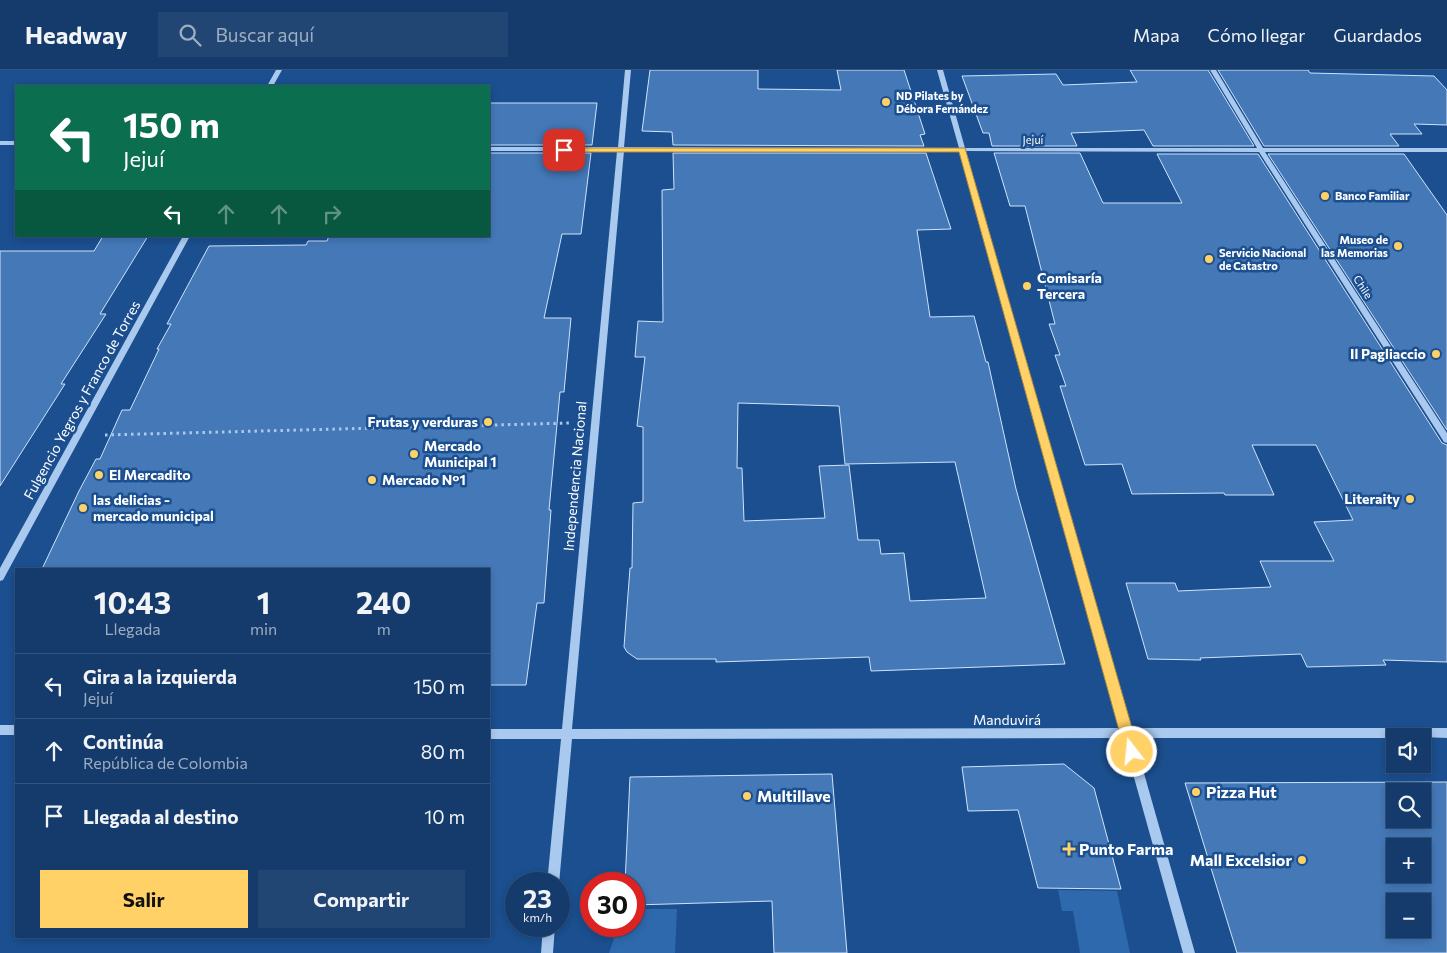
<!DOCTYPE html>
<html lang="es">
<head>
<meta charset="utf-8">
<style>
  :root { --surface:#143b6b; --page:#214673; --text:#f1f3f6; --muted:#9dadc1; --line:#33557e; --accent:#ffd166 }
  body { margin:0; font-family:Commissioner,sans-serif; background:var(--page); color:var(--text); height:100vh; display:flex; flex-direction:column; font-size:19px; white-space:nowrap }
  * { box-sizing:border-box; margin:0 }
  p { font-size:16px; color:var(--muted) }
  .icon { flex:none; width:28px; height:28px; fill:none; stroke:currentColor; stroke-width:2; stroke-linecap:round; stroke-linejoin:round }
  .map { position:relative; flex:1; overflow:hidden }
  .sheet { position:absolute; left:15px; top:498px; width:475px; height:370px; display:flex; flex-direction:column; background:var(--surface); border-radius:0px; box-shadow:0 2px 8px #0003,0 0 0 1px var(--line) }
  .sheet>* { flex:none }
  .guide { position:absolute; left:15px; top:15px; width:475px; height:152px; border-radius:0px; box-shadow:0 2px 8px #0003,0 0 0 1px var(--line); background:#0b6e4f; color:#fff; overflow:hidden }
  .controls { position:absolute; left:1386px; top:658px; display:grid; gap:10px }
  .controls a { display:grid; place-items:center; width:45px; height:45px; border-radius:0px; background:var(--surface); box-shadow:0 2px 8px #0003,0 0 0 1px var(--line); font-size:25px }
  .speed { position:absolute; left:505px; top:802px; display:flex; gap:10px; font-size:25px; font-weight:700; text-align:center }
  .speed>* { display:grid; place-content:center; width:65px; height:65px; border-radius:50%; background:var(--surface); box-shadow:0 2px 8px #0003,0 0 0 1px var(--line); line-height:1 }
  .speed small { font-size:12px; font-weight:400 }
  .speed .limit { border:8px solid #d22; background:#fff; color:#111 }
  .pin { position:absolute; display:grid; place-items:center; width:42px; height:42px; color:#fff; margin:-21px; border-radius:10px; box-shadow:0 2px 8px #0006 }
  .me { position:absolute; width:55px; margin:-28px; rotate:344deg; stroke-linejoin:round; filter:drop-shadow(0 0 4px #0008) }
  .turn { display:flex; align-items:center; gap:18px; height:105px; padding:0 25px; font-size:22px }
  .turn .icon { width:65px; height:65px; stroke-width:2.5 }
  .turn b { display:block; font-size:35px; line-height:42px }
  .lanes { display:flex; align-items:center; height:48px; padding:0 25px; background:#0003; justify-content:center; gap:25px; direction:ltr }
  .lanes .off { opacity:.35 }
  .eta { display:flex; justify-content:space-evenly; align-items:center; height:85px; text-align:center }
  .eta b { font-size:30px; font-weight:700; line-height:35px }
  .action { display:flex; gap:10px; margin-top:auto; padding:10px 25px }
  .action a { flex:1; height:58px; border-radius:0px; background:var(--accent); color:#111; font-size:20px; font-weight:700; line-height:58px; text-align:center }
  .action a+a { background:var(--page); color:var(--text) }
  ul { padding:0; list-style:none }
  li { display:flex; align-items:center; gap:15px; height:65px; padding:0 25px; border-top:1px solid var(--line) }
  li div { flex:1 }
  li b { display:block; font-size:19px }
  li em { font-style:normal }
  header { display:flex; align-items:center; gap:30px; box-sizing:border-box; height:70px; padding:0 25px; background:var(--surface); border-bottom:1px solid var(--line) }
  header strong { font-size:24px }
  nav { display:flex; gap:28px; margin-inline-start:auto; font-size:18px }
  .search { width:350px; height:45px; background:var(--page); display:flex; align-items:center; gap:12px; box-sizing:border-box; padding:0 18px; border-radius:0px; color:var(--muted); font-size:19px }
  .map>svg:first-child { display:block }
  .green { fill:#2e69ad }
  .building { fill:#4478b7; stroke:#cfe3fa; fill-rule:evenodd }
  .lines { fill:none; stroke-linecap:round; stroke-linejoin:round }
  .path { stroke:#a9c9ee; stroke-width:3; stroke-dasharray:2.5 4; stroke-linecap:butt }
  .minor { fill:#a9c9ee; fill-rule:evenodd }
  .route { fill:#ffd166; stroke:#a68842 }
  .poi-dot { fill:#ffd166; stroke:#1b4f8f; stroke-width:2 }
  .labels { text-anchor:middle; stroke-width:5; stroke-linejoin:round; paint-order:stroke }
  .far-poi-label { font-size:11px; font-weight:bold; fill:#fff; stroke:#1b4f8f; text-anchor:start }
  .far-street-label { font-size:11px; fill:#fff; stroke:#1b4f8f }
  .poi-label { font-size:14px; font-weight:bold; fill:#fff; stroke:#1b4f8f; text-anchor:start }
  .street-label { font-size:14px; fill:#fff; stroke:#1b4f8f }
  .near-poi-label { font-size:16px; font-weight:bold; fill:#fff; stroke:#1b4f8f; text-anchor:start }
</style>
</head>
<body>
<header>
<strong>Headway</strong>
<div class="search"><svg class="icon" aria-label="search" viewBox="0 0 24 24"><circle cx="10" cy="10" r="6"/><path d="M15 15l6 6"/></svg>Buscar aquí</div>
<nav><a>Mapa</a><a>Cómo llegar</a><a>Guardados</a></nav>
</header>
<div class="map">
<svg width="1447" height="883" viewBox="0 0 1447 883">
  <rect width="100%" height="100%" fill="#1b4f8f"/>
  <path class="green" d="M1058 820 1117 821 1130 883H1080L1073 841H1062Z
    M634 839H677L675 883H609L618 856H634Z"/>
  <path class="building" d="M650 0H758V19L841 20 837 0H904L925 64 920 65 924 76 673 75 672 62 642 61Z
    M1130 0H1208L1254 76H1153L1144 60 1071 63 1077 76H992L989 63H983L962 6 1056 4 1063 15 1137 12Z
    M1218 0H1308L1310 3 1434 6 1447 20V55L1414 54 1422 64H1390L1399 76H1264Z
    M489 33H597L592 75H489Z
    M489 83H591L581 164H562L544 248H571L564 322H560L549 440H551L544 533H537L526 615H489V499H42L79 421 96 389H100L122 340H130L159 279H157L171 254H167L209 176 306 175 308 171H327L329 166H489Z
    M673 83H926L951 159 917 160 930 247 974 246 986 292H988L1016 419 1065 594 871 601 869 587 716 592V589H637L627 582 624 577 630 498H632L633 433 643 432V357L637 356 645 287H635L638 251 663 252 662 120 674 119ZM738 333 839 336 845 394 955 392 986 528 910 531 904 483 881 484 879 470H858L849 395 819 396 825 448 744 451 742 398H737Z
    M994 83H1080L1103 133H1182L1157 84H1258L1442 373 1447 375V592L1383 590 1386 595 1307 597 1301 584 1200 588 1201 590 1148 589 1126 513H1175L1178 521 1271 517 1260 491H1334L1314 452 1353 450 1316 375H1252L1274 425H1225L1224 423 1132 424 1122 394 1085 395 1060 316H1066L1055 285H1060L1049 254H1055L1025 136H1010Z
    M1268 84H1404L1447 145V360Z
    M103 166H148L100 244H106L61 314H65L0 416V181H94Z
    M1064 694 1094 718 1121 819 1038 818 1018 740 968 741 962 697Z
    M832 704 847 883H774L772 831 634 835V814H625L630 707Z
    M1447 712V883H1237L1185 713ZM1395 721H1422V749H1395ZM1395 776H1422V804H1395ZM1395 831H1422V859H1395Z"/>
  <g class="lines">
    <path class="path" d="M105 365 571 353"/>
    <path class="minor" d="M276 0H282L273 16H267Z
      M625 0H631L624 77 959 78 937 0H943L965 78H1257L1210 0H1216L1263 78H1447V82H1265L1447 363V373L1444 372 1259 82 966 81 1131 658H1447V668L1395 666V668H1134L1195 883H1183L1123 668 572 669 559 814H547L561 669H489V659H562L617 81H489V77H618ZM624 81H960L1120 658 572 659Z
      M0 71H16V75H0Z
      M183 166H190L3 510 0 511V498Z
      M0 655H16V665H0Z
      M543 856H555L553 883H541Z"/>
  </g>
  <path class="route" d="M561 78H965L1139 682 1137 687 1132 689 1127 687 1125 682 959 82H564L559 80Z"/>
  <g class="poi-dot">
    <circle cx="886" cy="32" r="5"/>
    <circle cx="1325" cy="126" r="5"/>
    <circle cx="1398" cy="176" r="5"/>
    <circle cx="1209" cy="189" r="5"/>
    <circle cx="1027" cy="216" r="5"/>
    <circle cx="1436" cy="284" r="5"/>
    <circle cx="488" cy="352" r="5"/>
    <circle cx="414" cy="384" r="5"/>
    <circle cx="99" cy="405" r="5"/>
    <circle cx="372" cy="410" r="5"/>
    <circle cx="1410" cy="429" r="5"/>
    <circle cx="83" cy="438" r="5"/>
    <circle cx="1196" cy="722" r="5"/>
    <circle cx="747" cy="726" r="5"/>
    <path d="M1066.5 771.5h5v5h5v5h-5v5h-5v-5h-5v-5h5z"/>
    <circle cx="1302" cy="790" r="5"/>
  </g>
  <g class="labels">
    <g class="far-poi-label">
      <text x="896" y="30">ND Pilates by<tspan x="896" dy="13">Débora Fernández</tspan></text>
      <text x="1335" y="130">Banco Familiar</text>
      <text x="1388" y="174" text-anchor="end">Museo de<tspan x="1388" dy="13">las Memorias</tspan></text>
      <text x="1219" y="187">Servicio Nacional<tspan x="1219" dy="13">de Catastro</tspan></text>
    </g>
    <g class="far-street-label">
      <text x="1033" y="74">Jejuí</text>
      <text transform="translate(1363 217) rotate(57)" y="4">Chile</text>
    </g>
    <g class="poi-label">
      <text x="1037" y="213">Comisaría<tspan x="1037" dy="16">Tercera</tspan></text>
      <text x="1426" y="289" text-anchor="end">Il Pagliaccio</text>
      <text x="478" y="357" text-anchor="end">Frutas y verduras</text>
      <text x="424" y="381">Mercado<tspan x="424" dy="16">Municipal 1</tspan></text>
      <text x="109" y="410">El Mercadito</text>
      <text x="382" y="415">Mercado N°1</text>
      <text x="1400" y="434" text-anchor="end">Literaity</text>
      <text x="93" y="435">las delicias -<tspan x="93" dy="16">mercado municipal</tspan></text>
    </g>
    <g class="street-label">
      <text transform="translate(82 330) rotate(-61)" y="5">Fulgencio Yegros y Franco de Torres</text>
      <text transform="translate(575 406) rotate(-85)" y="5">Independencia Nacional</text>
      <text x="1007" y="655">Manduvirá</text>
    </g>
    <g class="near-poi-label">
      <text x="1206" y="728">Pizza Hut</text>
      <text x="757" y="732">Multillave</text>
      <text x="1079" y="785">Punto Farma</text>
      <text x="1292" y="796" text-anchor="end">Mall Excelsior</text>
    </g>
  </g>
</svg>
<div class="controls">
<a><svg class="icon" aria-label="sound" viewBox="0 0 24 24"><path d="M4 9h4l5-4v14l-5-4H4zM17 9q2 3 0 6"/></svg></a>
<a><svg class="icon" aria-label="search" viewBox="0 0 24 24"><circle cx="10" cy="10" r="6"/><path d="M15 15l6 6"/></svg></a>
<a>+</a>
<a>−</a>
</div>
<div class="speed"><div>23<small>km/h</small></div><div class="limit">30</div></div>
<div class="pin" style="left:564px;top:80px;background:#d93025"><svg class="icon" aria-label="arrive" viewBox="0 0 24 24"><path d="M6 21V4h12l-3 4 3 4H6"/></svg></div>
<svg class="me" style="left:1132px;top:682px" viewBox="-20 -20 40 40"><circle r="17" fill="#ffd166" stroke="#fff" stroke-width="3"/><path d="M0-11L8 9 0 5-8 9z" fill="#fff"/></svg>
<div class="guide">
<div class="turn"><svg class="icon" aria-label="left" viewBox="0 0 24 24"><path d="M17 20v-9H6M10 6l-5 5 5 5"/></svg><div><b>150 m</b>Jejuí</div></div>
<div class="lanes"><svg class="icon" aria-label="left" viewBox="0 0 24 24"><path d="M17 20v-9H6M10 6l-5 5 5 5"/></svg><svg class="icon off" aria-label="ahead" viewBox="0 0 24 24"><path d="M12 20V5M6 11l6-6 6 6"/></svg><svg class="icon off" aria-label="ahead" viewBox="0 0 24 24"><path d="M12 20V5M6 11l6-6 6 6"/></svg><svg class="icon off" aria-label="right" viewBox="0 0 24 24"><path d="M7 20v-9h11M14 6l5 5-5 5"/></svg></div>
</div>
<section class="sheet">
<div class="eta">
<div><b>10:43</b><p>Llegada</p></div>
<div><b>1</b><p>min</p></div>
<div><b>240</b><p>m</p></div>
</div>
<ul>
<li><svg class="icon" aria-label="left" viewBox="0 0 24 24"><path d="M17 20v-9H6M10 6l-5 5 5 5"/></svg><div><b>Gira a la izquierda</b><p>Jejuí</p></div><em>150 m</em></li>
<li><svg class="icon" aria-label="ahead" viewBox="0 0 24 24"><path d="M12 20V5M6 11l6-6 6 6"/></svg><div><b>Continúa</b><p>República de Colombia</p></div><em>80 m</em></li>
<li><svg class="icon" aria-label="arrive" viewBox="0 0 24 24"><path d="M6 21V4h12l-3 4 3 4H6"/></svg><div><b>Llegada al destino</b></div><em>10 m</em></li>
</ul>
<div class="action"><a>Salir</a><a>Compartir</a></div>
</section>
</div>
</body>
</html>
